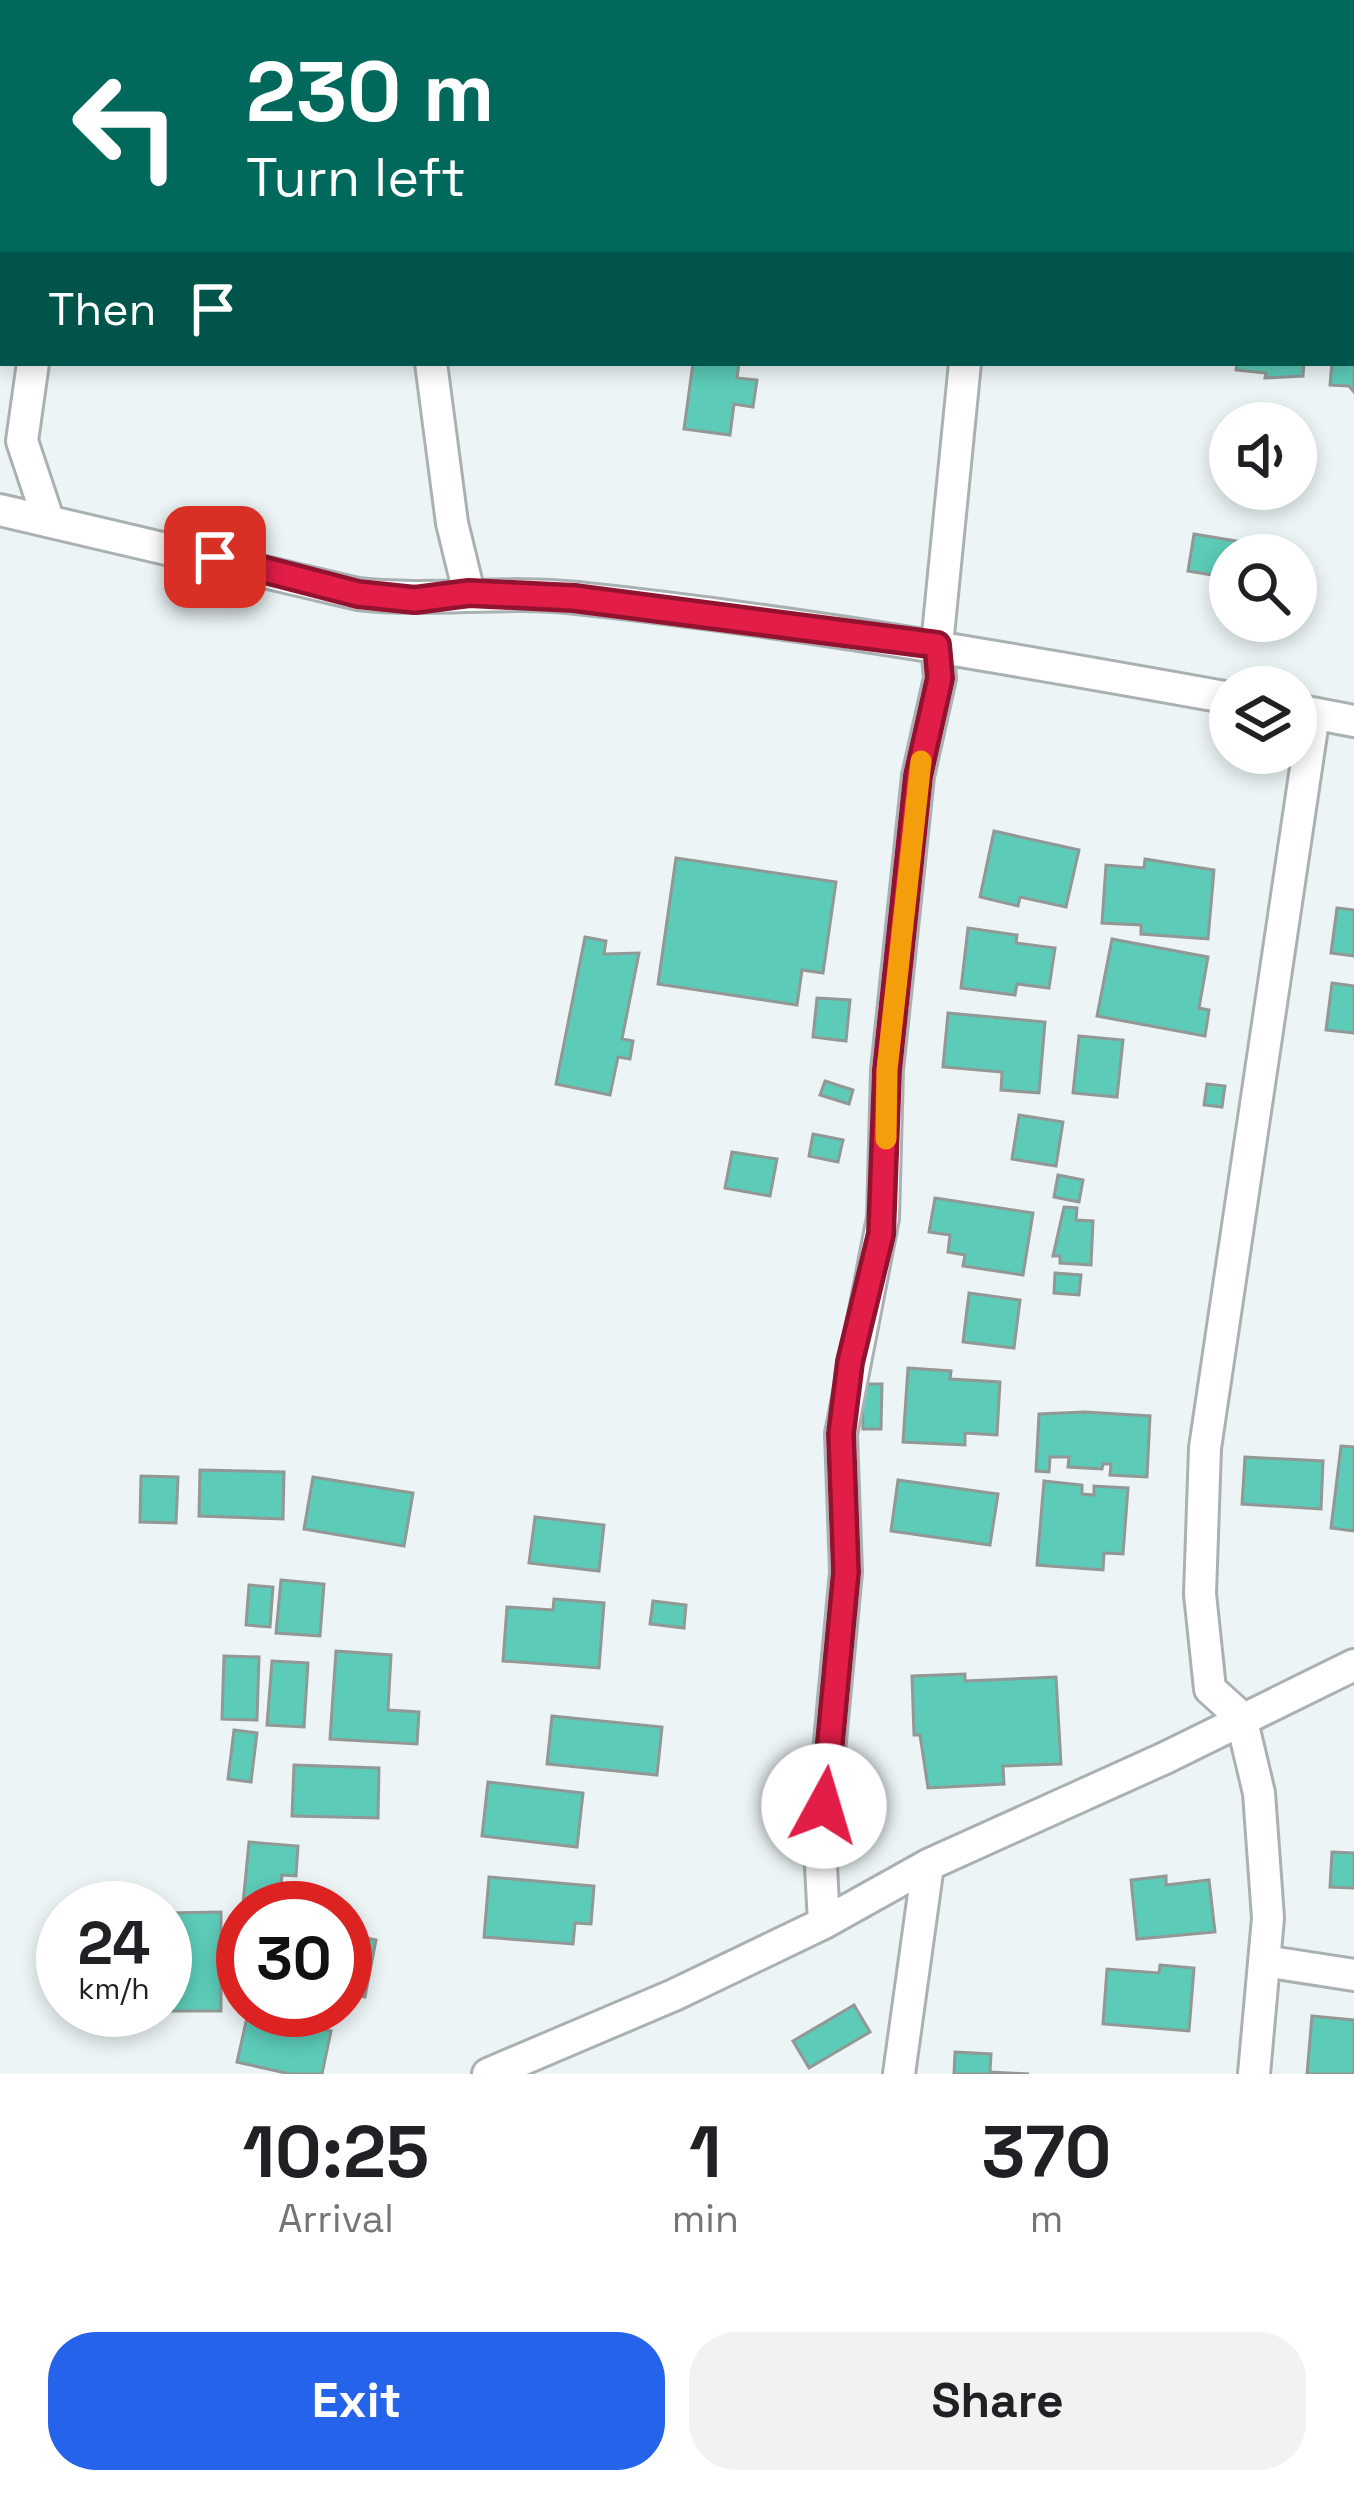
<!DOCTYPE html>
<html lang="en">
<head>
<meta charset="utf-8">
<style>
  :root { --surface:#fff; --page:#f2f2f2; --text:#202124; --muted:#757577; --accent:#2563eb }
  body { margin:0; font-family:"Space Grotesk",sans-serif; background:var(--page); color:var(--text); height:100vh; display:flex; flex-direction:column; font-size:45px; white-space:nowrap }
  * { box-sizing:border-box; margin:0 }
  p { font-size:39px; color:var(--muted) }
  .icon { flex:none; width:66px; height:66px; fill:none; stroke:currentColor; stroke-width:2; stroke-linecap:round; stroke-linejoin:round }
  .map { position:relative; height:2074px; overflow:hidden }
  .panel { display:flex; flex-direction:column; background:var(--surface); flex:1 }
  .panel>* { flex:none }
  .hud { position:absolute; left:0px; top:0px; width:1356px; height:366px; box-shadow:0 6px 18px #0003; background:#00695c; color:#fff; overflow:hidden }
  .fabs { position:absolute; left:1209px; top:402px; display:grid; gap:24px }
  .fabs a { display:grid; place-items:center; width:108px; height:108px; border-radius:50%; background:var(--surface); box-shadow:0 6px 18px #0003; font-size:60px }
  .speed { position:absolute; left:36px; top:1881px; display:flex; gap:24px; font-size:60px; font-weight:700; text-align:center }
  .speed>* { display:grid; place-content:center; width:156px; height:156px; border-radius:50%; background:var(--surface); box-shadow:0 6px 18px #0003; line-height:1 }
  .speed small { font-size:30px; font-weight:400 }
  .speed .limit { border:18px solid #d22; background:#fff; color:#111 }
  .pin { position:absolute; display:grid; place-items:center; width:102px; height:102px; color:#fff; margin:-51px; border-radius:24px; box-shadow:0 6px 18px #0006 }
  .me { position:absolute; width:132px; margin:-66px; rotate:6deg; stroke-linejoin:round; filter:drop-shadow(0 0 9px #0008) }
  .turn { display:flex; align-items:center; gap:42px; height:252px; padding:0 48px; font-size:54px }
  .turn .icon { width:156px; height:156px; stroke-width:2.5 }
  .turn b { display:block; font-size:84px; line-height:102px }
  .then { display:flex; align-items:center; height:114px; padding:0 48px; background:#0003; gap:24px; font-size:45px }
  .eta { display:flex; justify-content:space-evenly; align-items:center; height:204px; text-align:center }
  .eta b { font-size:72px; font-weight:700; line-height:84px }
  .button { display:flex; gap:24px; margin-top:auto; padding:24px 48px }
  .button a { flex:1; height:138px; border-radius:48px; background:var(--accent); color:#fff; font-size:48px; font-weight:700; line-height:138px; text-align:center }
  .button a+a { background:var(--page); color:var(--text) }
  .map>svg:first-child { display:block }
  .building { fill:#5ccbb8; stroke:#919896; stroke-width:3 }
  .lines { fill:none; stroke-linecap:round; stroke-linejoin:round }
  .minor-casing { stroke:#aab1b3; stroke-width:36 }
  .minor { stroke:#fff; stroke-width:30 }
  .route-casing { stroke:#92132f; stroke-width:30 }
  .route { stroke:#e11d48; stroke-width:21 }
  .slow { stroke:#f59e0b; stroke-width:21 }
</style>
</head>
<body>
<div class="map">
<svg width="1354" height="2074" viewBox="0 0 1354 2074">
  <rect width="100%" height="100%" fill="#ecf4f6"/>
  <path class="building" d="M1354 340V392L1349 386 1330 385 1332 363H1353Z
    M693 363H739L737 378 757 380 753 407 734 404 730 435 684 429Z
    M1237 363H1304L1303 376 1265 378 1266 373 1236 370Z
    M1194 534 1248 543 1246 555H1230V578L1188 571Z
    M994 831 1079 850 1066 907 1020 897 1018 906 980 897Z
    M676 858 836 882 823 973 802 970 797 1005 658 984Z
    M1145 859 1214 870 1208 939 1141 934V925L1102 923 1106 865 1144 868Z
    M1337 908 1354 910V956L1331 953Z
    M968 928 1017 935 1016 943 1055 948 1049 988 1017 984 1015 995 961 988Z
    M585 937 606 941 604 954 639 953 622 1039 633 1041 630 1059 618 1057 610 1095 556 1084Z
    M1112 939 1208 957 1199 1008 1209 1010 1205 1036 1097 1016Z
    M1332 983 1354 986V1033L1326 1030Z
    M817 998 850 1000 846 1041 813 1037Z
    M948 1013 1045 1022 1039 1093 1001 1090 1002 1072 943 1067Z
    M1079 1036 1123 1040 1117 1097 1073 1093Z
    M825 1081 853 1090 849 1104 820 1095Z
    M1207 1084 1225 1086 1222 1107 1204 1105Z
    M1019 1115 1063 1122 1056 1166 1012 1159Z
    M813 1134 843 1140 838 1162 809 1156Z
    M732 1152 777 1159 770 1196 725 1188Z
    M1058 1175 1083 1180 1079 1202 1054 1197Z
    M935 1198 1033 1213 1023 1275 963 1266 965 1255 948 1252 950 1235 929 1232Z
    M1064 1207 1077 1208 1076 1220 1093 1221 1091 1265 1060 1263V1256H1053Z
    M1055 1273 1081 1275 1079 1295 1054 1293Z
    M969 1293 1020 1300 1014 1348 963 1342Z
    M908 1368 951 1371 950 1379 1000 1382 997 1435 965 1433V1445L903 1442Z
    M862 1384H882L881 1429H863Z
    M1085 1412 1150 1416 1147 1477 1110 1475 1111 1464H1103L1102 1469 1068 1467 1069 1457H1050L1049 1472 1036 1471 1039 1414Z
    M1341 1446 1354 1447V1531L1331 1528Z
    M1245 1457 1323 1461 1321 1509 1242 1504Z
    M200 1470 284 1472 283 1519 199 1516Z
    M141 1476 178 1477 176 1523 140 1522Z
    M313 1477 413 1493 404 1546 304 1529Z
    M898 1480 998 1494 990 1545 891 1531Z
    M1044 1481 1082 1485V1494L1094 1495V1486L1128 1488 1123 1554 1104 1553 1103 1570 1037 1565Z
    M535 1517 604 1525 599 1571 529 1563Z
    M281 1580 324 1584 320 1636 276 1633Z
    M249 1585 273 1587 270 1627 246 1625Z
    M554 1599 604 1603 599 1668 503 1661 507 1607 553 1610Z
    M653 1601 686 1605 684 1628 650 1624Z
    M336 1651 391 1655 388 1710 419 1712 417 1744 330 1739Z
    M224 1656 259 1657 257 1720 222 1719Z
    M272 1661 308 1663 304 1727 267 1725Z
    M965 1674V1681L1056 1677 1061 1764 1003 1766 1004 1784 928 1788 920 1735H914L912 1676Z
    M552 1716 662 1727 657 1775 547 1764Z
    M234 1730 257 1733 251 1782 228 1779Z
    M294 1765 379 1768 378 1818 292 1816Z
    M488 1782 583 1793 577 1847 482 1836Z
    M249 1842 298 1846 296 1876 282 1875 279 1907 243 1904Z
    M1332 1852 1354 1853V1888L1330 1887Z
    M1166 1876V1885L1209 1880 1215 1932 1137 1939 1131 1880Z
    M489 1877 594 1886 591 1924 575 1923 573 1944 484 1937Z
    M221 1912V2011H170L169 1913Z
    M345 1934 376 1940 365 1997 345 1993Z
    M1160 1965 1194 1968 1189 2031 1103 2024 1107 1969 1159 1973Z
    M854 2005 870 2032 809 2068 793 2041Z
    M248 2013 331 2031 322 2074H290L237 2062Z
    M1312 2016 1354 2020V2074H1307Z
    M955 2052 991 2054 990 2072 1029 2074H954Z"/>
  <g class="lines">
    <g class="minor-casing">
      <path id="minor" d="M131 3 132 0
        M470 3 471 0
        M33 363 22 441 48 519
        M431 363 452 523 469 593
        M0 510 358 594C431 602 503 590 577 598 796 621 1013 659 1230 698
        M1296 710 1354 721
        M824 1923 820 1847 846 1572 841 1434 883 1218 887 1070 918 776 940 678 937 645 965 363
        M1264 1961 1354 1975
        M488 2074 674 1995 824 1923 928 1865 1165 1758 1354 1665
        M899 2074 928 1865
        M1254 2074 1268 1918 1259 1793 1241 1717 1210 1689 1200 1594 1205 1448 1314 714"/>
    </g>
    <use href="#minor" class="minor"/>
  </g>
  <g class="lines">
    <g class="route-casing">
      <path id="route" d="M215 557 358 594 415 600 469 593 574 598 937 645 940 678 918 776 887 1070 881 1234 850 1362 841 1434 846 1572 824 1806"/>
    </g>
    <use href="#route" class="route"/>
    <path class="slow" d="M886 1139 887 1070 921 761"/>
  </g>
</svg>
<div class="fabs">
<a><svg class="icon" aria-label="sound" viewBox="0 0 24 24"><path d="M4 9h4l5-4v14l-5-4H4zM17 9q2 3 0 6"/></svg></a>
<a><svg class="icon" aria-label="search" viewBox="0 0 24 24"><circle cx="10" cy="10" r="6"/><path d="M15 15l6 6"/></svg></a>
<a><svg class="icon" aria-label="layers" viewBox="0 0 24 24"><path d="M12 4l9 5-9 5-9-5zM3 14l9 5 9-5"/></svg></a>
</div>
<div class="speed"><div>24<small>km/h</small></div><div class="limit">30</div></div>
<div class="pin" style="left:215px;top:557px;background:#d93025"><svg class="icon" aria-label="arrive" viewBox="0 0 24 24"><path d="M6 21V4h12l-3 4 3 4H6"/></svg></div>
<svg class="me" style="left:824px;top:1806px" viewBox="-20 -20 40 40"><circle r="19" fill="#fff"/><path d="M0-13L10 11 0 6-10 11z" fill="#e11d48"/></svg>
<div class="hud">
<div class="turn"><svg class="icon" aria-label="left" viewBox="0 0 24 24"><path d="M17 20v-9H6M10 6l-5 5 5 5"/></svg><div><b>230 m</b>Turn left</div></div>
<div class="then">Then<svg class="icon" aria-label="arrive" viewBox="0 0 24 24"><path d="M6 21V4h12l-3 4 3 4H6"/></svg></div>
</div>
</div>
<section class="panel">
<div class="eta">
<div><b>10:25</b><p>Arrival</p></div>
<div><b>1</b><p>min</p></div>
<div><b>370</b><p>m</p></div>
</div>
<div class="button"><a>Exit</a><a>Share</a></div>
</section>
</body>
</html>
